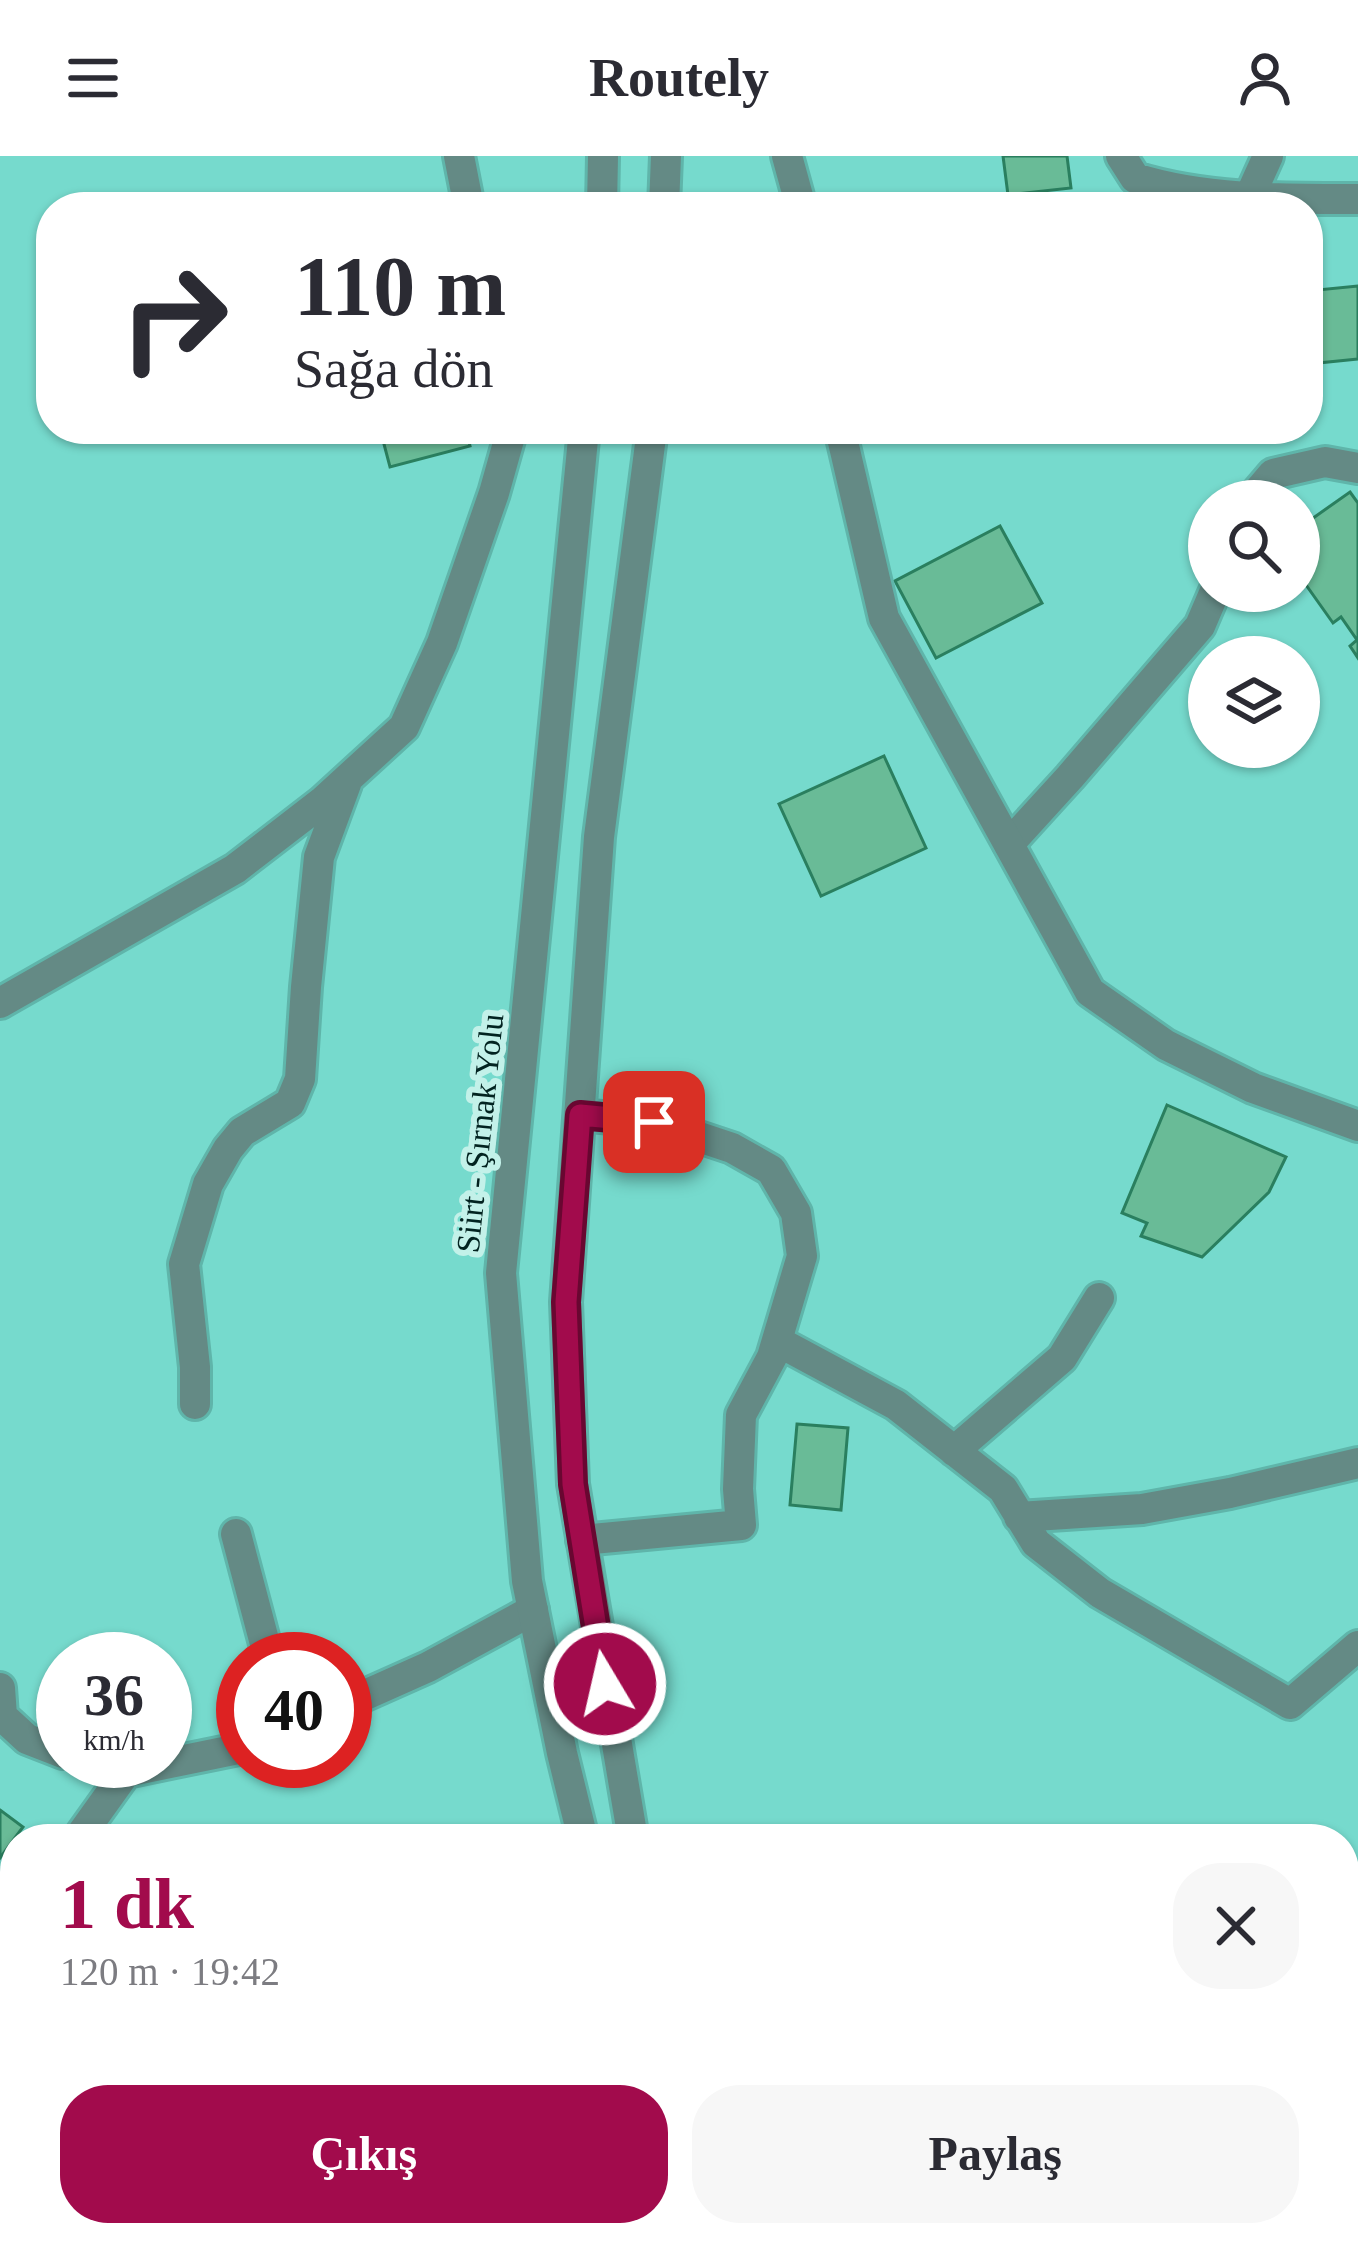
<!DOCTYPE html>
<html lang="tr">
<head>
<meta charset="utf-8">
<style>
  :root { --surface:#fff; --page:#f7f7f7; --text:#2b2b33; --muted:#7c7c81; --accent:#a20b4c }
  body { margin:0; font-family:"Times New Roman",serif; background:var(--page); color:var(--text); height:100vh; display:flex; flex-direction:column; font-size:45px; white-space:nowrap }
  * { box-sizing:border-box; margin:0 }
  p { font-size:39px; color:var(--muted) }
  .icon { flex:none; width:66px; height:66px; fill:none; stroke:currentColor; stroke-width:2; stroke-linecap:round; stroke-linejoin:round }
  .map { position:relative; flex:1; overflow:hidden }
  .details { position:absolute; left:0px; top:1668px; width:1359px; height:423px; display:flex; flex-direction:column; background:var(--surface); border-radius:48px 48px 0 0; box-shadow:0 3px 9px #0004 }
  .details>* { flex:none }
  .guide { position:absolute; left:36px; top:36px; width:1287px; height:252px; border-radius:48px; box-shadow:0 3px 9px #0004; background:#fff; color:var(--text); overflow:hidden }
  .controls { position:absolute; left:1188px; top:324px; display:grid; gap:24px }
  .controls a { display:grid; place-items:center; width:132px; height:132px; border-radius:50%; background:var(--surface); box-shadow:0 3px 9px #0004; font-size:60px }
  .speed { position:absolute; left:36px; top:1476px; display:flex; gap:24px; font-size:60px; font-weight:700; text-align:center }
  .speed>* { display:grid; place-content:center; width:156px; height:156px; border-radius:50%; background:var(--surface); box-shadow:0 3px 9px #0004; line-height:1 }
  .speed small { font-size:30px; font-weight:400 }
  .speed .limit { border:18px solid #d22; background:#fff; color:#111 }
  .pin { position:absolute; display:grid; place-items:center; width:102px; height:102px; color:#fff; margin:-51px; border-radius:24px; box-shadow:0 6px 18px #0006 }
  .me { position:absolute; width:132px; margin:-66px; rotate:351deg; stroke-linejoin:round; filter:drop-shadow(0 0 9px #0008) }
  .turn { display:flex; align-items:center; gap:42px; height:252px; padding:0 60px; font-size:54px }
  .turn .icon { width:156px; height:156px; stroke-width:2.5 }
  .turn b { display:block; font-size:84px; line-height:102px }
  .round { display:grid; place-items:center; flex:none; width:126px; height:126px; border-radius:48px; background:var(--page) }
  .headline { display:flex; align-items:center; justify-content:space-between; height:204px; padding:0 60px }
  h1 { font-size:72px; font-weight:700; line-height:90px; color:var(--accent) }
  .primary-button { display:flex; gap:24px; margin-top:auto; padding:24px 60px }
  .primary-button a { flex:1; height:138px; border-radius:48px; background:var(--accent); color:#fff; font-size:48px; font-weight:700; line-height:138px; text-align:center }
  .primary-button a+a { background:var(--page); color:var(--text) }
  header { display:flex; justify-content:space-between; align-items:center; height:156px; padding:0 60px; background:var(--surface); font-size:54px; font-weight:700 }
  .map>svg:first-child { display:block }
  .building { fill:#69bb97; stroke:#2a7f5f; stroke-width:3 }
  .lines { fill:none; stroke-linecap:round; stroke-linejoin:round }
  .service-casing { stroke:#5fb5aa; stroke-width:27 }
  .minor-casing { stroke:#5fb5aa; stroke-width:36 }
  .tertiary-casing { stroke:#5fb5aa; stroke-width:36 }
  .service { stroke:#648a85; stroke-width:21 }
  .minor { stroke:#648a85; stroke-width:30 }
  .tertiary { stroke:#648a85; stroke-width:30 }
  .route-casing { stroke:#690731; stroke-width:30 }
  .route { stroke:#a20b4c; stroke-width:21 }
  .labels { text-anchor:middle; stroke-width:12; stroke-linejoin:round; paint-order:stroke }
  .street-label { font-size:33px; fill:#022320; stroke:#c3f1e9 }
</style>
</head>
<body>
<header><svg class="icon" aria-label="menu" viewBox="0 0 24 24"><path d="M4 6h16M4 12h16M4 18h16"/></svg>Routely<svg class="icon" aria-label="person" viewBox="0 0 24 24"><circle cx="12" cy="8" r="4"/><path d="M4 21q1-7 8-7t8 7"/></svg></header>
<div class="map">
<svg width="1358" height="2090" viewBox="0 0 1358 2090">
  <rect width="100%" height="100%" fill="#76dacd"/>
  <path class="building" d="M1003 0H1067L1071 32 1008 39Z
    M1358 130V203L1308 208V146L1318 145 1317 134Z
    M380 273H466L470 290 390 311Z
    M1350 336 1358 347V502L1350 490 1357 484 1341 461 1333 467 1299 419V372Z
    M1000 370 1042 447 936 502 895 425Z
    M884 600 926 692 821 740 779 648Z
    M1167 949 1286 1001 1269 1036 1202 1101 1141 1080 1147 1067 1122 1057Z
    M797 1268 848 1272 841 1354 790 1349Z
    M0 1654 23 1671 0 1702Z
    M15 1877V1946L0 1917V1885Z
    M134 2076H186L200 2083 196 2090H126Z
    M506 2076H612L619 2090H512Z
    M1196 2076H1325L1314 2090H1214Z"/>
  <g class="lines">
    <g class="service-casing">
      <path id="service" d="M1344 2011 1358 2019"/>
    </g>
    <g class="minor-casing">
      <path id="minor" d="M1121 0 1135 22C1205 44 1284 43 1358 43
        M1250 40 1268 0
        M1250 345 1273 318 1325 306 1358 312
        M1009 688 1070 621 1200 470 1215 435
        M0 847 235 713 322 646 404 571 442 487 494 337 512 273
        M580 959 654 966 732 992 771 1014 796 1057 802 1100 772 1201 741 1259 738 1333 741 1369 582 1384
        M777 1185 896 1249 1003 1333 1036 1387 1100 1437 1290 1548 1358 1490
        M195 1248V1211L184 1108 208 1028 228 993 242 976 290 947 300 923 306 831 319 701 346 628
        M954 1295 1062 1202 1099 1142
        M1019 1361 1142 1353 1230 1337 1358 1307
        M236 1378 269 1503
        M0 1532 2 1560 27 1583 63 1597
        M345 1548 428 1511 533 1454
        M84 1605 126 1616 243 1592
        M78 1683 126 1616
        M0 1791 15 1771
        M1344 1802 1358 1792
        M0 2028 15 2057
        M25 2076 32 2090
        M1092 2090 1099 2076"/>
    </g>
    <g class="tertiary-casing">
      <path id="tertiary" d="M459 0 469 51
        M787 0 801 51
        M602 51 603 0
        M664 51 666 0
        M840 273 884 462 1090 836 1166 889 1253 932 1358 970
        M583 1683 562 1597 527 1425 501 1117 584 273
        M633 1683 573 1328 566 1146 599 681 652 273
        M747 2076 754 2090
        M797 2076 805 2090"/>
    </g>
    <use href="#service" class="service"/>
    <use href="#minor" class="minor"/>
    <use href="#tertiary" class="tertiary"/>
  </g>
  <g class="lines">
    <g class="route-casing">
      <path id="route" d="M605 1528 573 1328 566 1146 580 959 654 966"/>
    </g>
    <use href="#route" class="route"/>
  </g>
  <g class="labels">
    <g class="street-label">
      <text transform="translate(479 977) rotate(-84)" y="12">Siirt - Şırnak Yolu</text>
    </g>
  </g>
</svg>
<div class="controls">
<a><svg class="icon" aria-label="search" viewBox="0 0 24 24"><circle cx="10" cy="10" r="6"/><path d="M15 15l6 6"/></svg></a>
<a><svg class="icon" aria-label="layers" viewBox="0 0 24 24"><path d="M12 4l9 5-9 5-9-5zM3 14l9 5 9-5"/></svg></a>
</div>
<div class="speed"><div>36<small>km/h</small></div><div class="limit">40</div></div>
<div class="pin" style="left:654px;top:966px;background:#d93025"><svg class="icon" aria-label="arrive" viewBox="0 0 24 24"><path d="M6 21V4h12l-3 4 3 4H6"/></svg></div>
<svg class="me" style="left:605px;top:1528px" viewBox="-20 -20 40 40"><circle r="17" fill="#a20b4c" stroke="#fff" stroke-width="3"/><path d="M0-11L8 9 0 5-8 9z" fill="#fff"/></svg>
<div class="guide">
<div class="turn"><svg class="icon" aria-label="right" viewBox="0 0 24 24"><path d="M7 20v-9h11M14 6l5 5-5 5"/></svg><div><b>110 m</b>Sağa dön</div></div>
</div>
<section class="details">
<div class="headline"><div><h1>1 dk</h1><p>120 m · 19:42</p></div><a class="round"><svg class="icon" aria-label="close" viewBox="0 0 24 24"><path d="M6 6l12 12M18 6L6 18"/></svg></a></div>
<div class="primary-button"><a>Çıkış</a><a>Paylaş</a></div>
</section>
</div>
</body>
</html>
